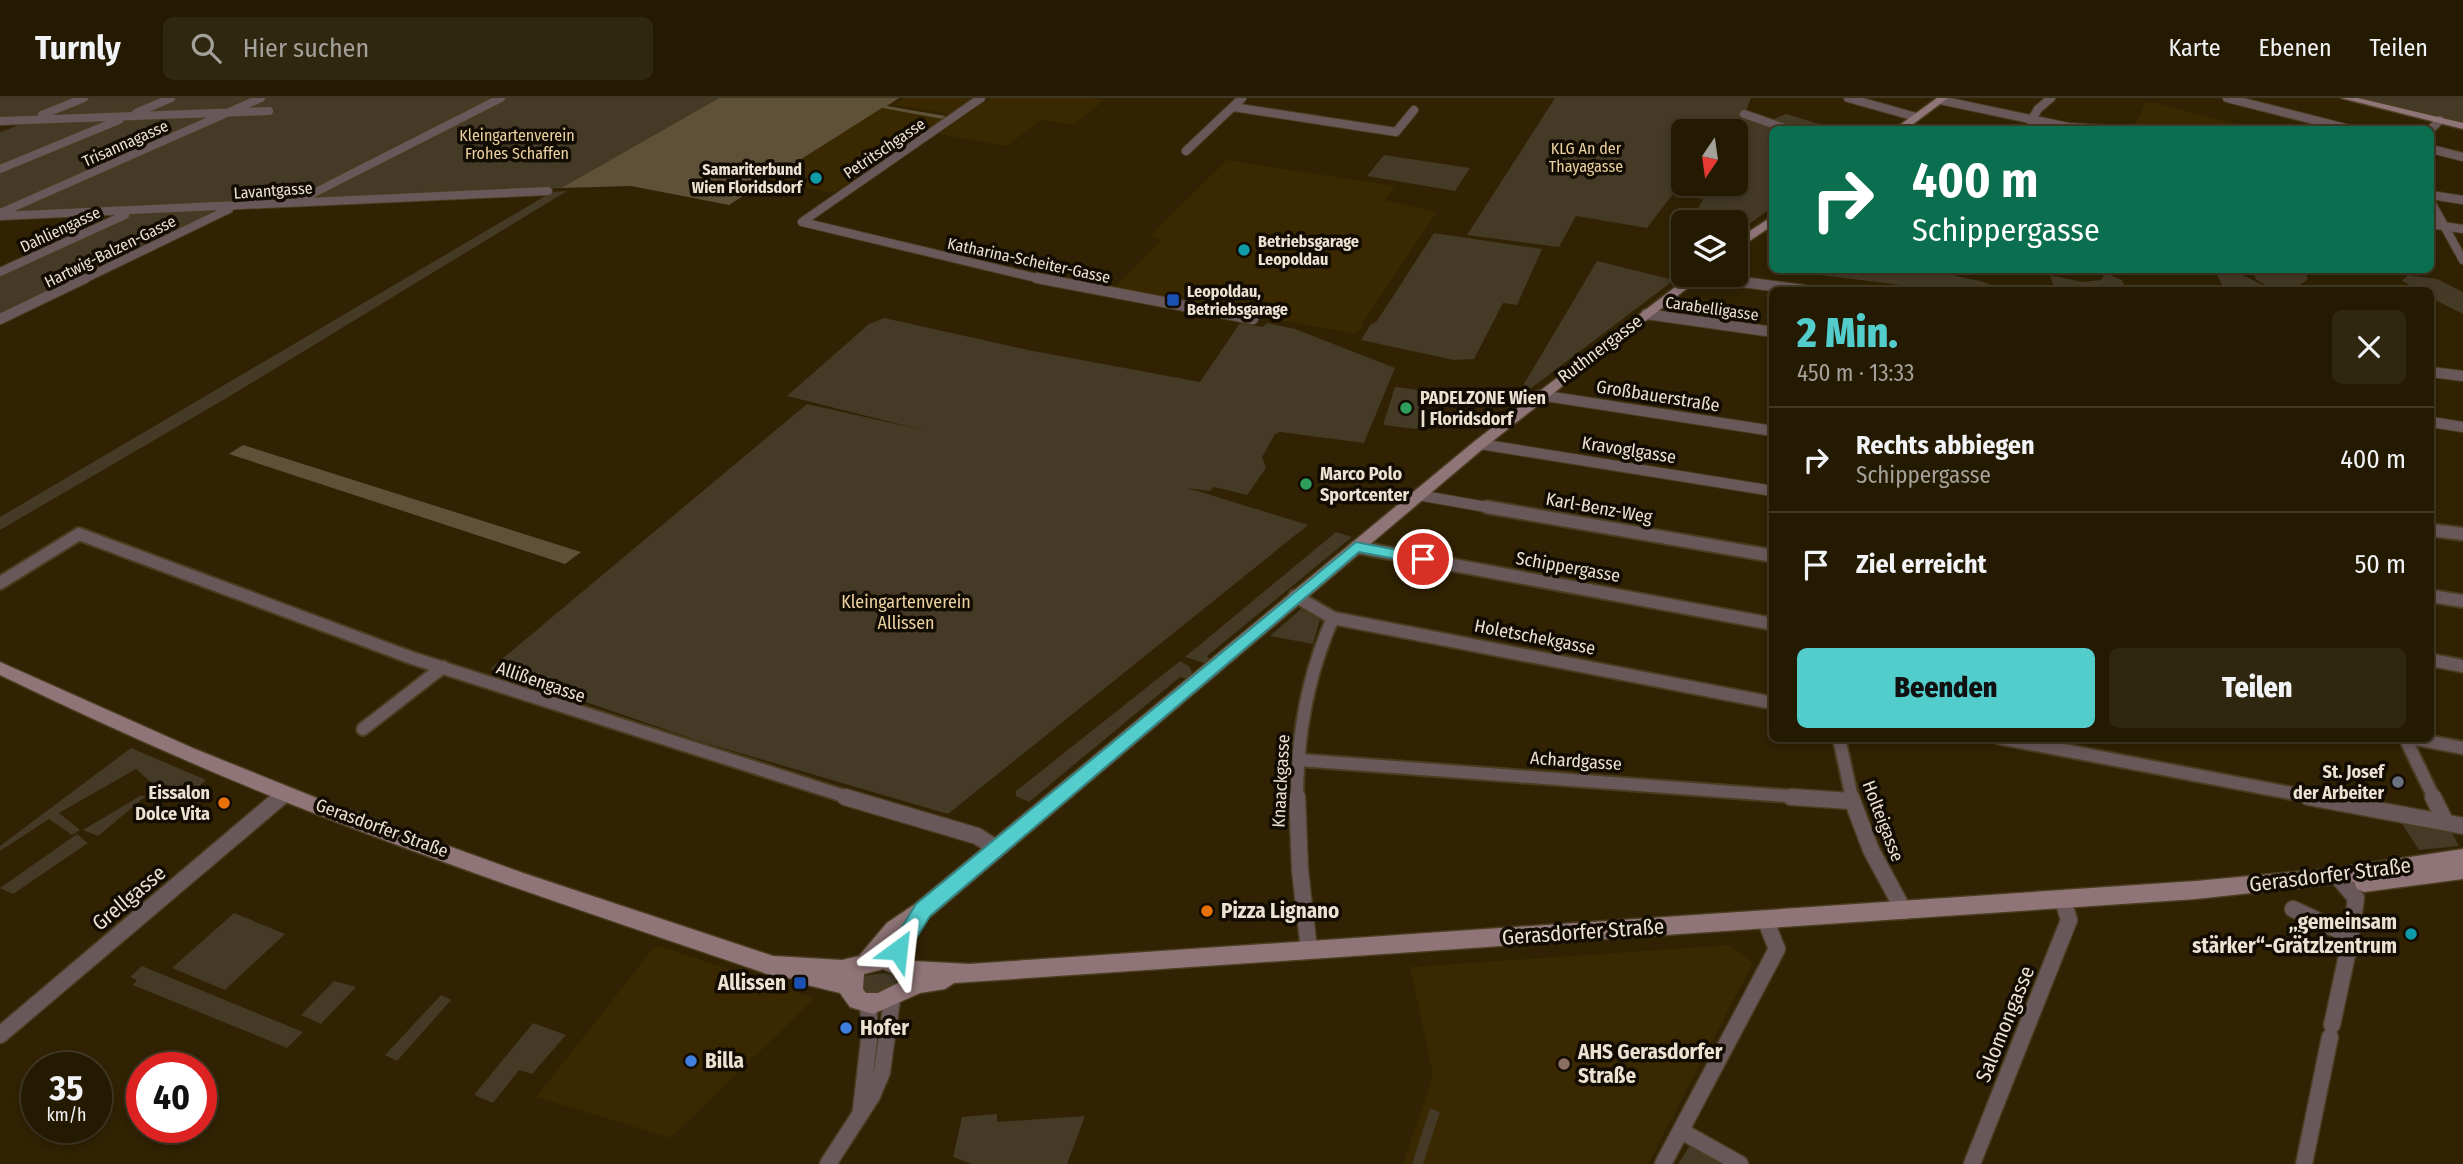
<!DOCTYPE html>
<html lang="de">
<head>
<meta charset="utf-8">
<style>
  :root { --surface:#241a02; --page:#302711; --text:#f1f3f6; --muted:#a3a199; --line:#413824; --accent:#52cdcc }
  body { margin:0; font-family:"Fira Sans Condensed",sans-serif; background:var(--page); color:var(--text); height:100vh; display:flex; flex-direction:column; font-size:26px; white-space:nowrap }
  * { box-sizing:border-box; margin:0 }
  p { font-size:23px; color:var(--muted) }
  .icon { flex:none; width:38px; height:38px; fill:none; stroke:currentColor; stroke-width:2; stroke-linecap:round; stroke-linejoin:round }
  .map { position:relative; flex:1; overflow:hidden }
  .drawer { position:absolute; left:1769px; top:189px; width:665px; height:455px; display:flex; flex-direction:column; background:var(--surface); border-radius:10px; box-shadow:0 4px 10px #0003,0 0 0 2px var(--line) }
  .drawer>* { flex:none }
  .banner { position:absolute; left:1769px; top:28px; width:665px; height:147px; border-radius:10px; box-shadow:0 4px 10px #0003,0 0 0 2px var(--line); background:#0b6e4f; color:#fff; overflow:hidden }
  .needle { width:46px; rotate:193deg }
  .tools { position:absolute; left:1671px; top:21px; display:grid; gap:14px }
  .tools a { display:grid; place-items:center; width:77px; height:77px; border-radius:10px; background:var(--surface); box-shadow:0 4px 10px #0003,0 0 0 2px var(--line); font-size:35px }
  .speed { position:absolute; left:21px; top:954px; display:flex; gap:14px; font-size:35px; font-weight:700; text-align:center }
  .speed>* { display:grid; place-content:center; width:91px; height:91px; border-radius:50%; background:var(--surface); box-shadow:0 4px 10px #0003,0 0 0 2px var(--line); line-height:1 }
  .speed small { font-size:18px; font-weight:400 }
  .speed .limit { border:10px solid #d22; background:#fff; color:#111 }
  .pin { position:absolute; display:grid; place-items:center; width:60px; height:60px; color:#fff; margin:-30px; border:4px solid #fff; border-radius:50%; box-shadow:0 2px 7px #0007 }
  .me { position:absolute; width:77px; margin:-38px; rotate:30deg; stroke-linejoin:round; filter:drop-shadow(0 0 5px #0008) }
  .turn { display:flex; align-items:center; gap:24px; height:147px; padding:0 28px; font-size:32px }
  .turn .icon { width:91px; height:91px; stroke-width:2.5 }
  .turn b { display:block; font-size:49px; line-height:60px }
  .round { display:grid; place-items:center; flex:none; width:74px; height:74px; border-radius:10px; background:var(--page) }
  .summary { display:flex; align-items:center; justify-content:space-between; height:119px; padding:0 28px }
  h1 { font-size:42px; font-weight:800; line-height:52px; color:var(--accent) }
  .primary-button { display:flex; gap:14px; margin-top:auto; padding:14px 28px }
  .primary-button a { flex:1; height:80px; border-radius:10px; background:var(--accent); color:#111; font-size:28px; font-weight:800; line-height:80px; text-align:center }
  .primary-button a+a { background:var(--page); color:var(--text) }
  ul { padding:0; list-style:none }
  li { display:flex; align-items:center; gap:21px; height:105px; padding:0 28px; border-top:2px solid var(--line) }
  li div { flex:1 }
  li b { display:block; font-size:26px }
  li em { font-style:normal }
  header { display:flex; align-items:center; gap:42px; box-sizing:border-box; height:98px; padding:0 35px; background:var(--surface); border-bottom:2px solid var(--line) }
  header strong { font-size:33px }
  nav { display:flex; gap:38px; margin-inline-start:auto; font-size:24px }
  .search { width:490px; height:63px; background:var(--page); display:flex; align-items:center; gap:18px; box-sizing:border-box; padding:0 24px; border-radius:10px; color:var(--muted); font-size:26px }
  .map>svg:first-child { display:block }
  .built { fill:#3a2800 }
  .green { fill:#443a26; fill-rule:evenodd }
  .forest { fill:#5e5138 }
  .lines { fill:none; stroke-linecap:round; stroke-linejoin:round }
  .street-far3-casing { stroke:#4a3d20; stroke-width:10 }
  .street-far2-casing { stroke:#4a3d20; stroke-width:12 }
  .street-far1-casing { stroke:#4a3d20; stroke-width:16 }
  .street-casing { stroke:#4a3d20; stroke-width:19 }
  .secondary-casing { stroke:#4a3d20; stroke-width:3 }
  .street-far3 { stroke:#69585a; stroke-width:8 }
  .street-far2 { stroke:#69585a; stroke-width:10 }
  .street-far1 { stroke:#69585a; stroke-width:12 }
  .street { stroke:#69585a; stroke-width:16 }
  .secondary { fill:#907578; fill-rule:evenodd }
  .route { fill:#52cdcc; stroke:#358585; stroke-width:2 }
  .culture-dot { fill:#0f9aa8; stroke:#130c03; stroke-width:2.5 }
  .transit-dot { fill:#1a4fb4; stroke:#130c03; stroke-width:2.5 }
  .leisure-dot { fill:#2e9e5b; stroke:#130c03; stroke-width:2.5 }
  .worship-dot { fill:#6b7280; stroke:#130c03; stroke-width:2.5 }
  .food-dot { fill:#e8710a; stroke:#130c03; stroke-width:2.5 }
  .shop-dot { fill:#3f7fe0; stroke:#130c03; stroke-width:2.5 }
  .education-dot { fill:#8d6e63; stroke:#130c03; stroke-width:2.5 }
  .labels { text-anchor:middle; stroke-width:7; stroke-linejoin:round; paint-order:stroke }
  .far-park-label { font-size:16px; fill:#ebd19f; stroke:#130c03 }
  .far-street-label { font-size:16px; fill:#ebe2d1; stroke:#130c03 }
  .far-poi-label { font-size:16px; font-weight:bold; fill:#ebe2d1; stroke:#130c03; text-anchor:start }
  .street-label { font-size:18px; fill:#ebe2d1; stroke:#130c03 }
  .poi-label { font-size:18px; font-weight:bold; fill:#ebe2d1; stroke:#130c03; text-anchor:start }
  .park-label { font-size:18px; fill:#ebd19f; stroke:#130c03 }
  .near-street-label { font-size:21px; fill:#ebe2d1; stroke:#130c03 }
  .near-poi-label { font-size:21px; font-weight:bold; fill:#ebe2d1; stroke:#130c03; text-anchor:start }
</style>
</head>
<body>
<header>
<strong>Turnly</strong>
<div class="search"><svg class="icon" aria-label="search" viewBox="0 0 24 24"><circle cx="10" cy="10" r="6"/><path d="M15 15l6 6"/></svg>Hier suchen</div>
<nav><a>Karte</a><a>Ebenen</a><a>Teilen</a></nav>
</header>
<div class="map">
<svg width="2463" height="1066" viewBox="0 0 2463 1066">
  <rect width="100%" height="100%" fill="#302203"/>
  <path class="built" d="M904 0H964L972 1 950 16 893 7Z
    M990 0H1093L1105 2 1074 27 1041 22 1007 48 939 36Z
    M2147 3 2237 26 2236 31H2132Z
    M882 10 942 21 834 95 769 82Z
    M1227 62 1395 88 1385 102 1437 114 1361 227 1363 228 1355 236 1113 191 1161 142 1149 139Z
    M656 847 815 900 671 1040 536 999Z
    M1730 847 1753 865 1648 1066H1403L1433 977 1410 869Z"/>
  <path class="green" d="M0 0H81L31 20 0 21Z
    M88 0H168L132 15 46 18Z
    M174 0H258L231 12 139 16Z
    M263 0H498L289 105 64 110 7 116 229 16 279 12H238Z
    M504 0H719L561 90 304 102Z
    M1555 0H1751L1743 21 1777 31 1773 32V109L1736 135V124H1691L1703 101 1673 96 1647 130 1576 118 1559 149 1467 137ZM1684 33H1736V86H1684Z
    M2357 0H2463V25Z
    M1786 16 1836 31H1796L1769 23Z
    M217 17 0 113V72L124 21Z
    M116 20 0 70V34L22 26Z
    M1384 57 1470 70 1455 93 1367 78Z
    M567 93 230 298 0 432V419L552 94Z
    M221 112 0 219V174L131 116Z
    M1434 135 1542 151 1517 207 1503 205 1474 261 1454 262 1361 242 1370 227 1377 223Z
    M1597 163 1674 182 1538 285 1528 292 1521 291Z
    M1779 172H1942C1961 183 1983 179 2000 192H1942Z
    M2214 172H2232L2271 191 2256 181 2252 172 2324 174H2305L2308 181 2293 192H2225Z
    M2105 175 2122 182 2126 192H2055L2050 177 2082 184 2101 182Z
    M2408 177 2437 181 2463 194V216L2431 200V192L2405 188 2410 187 2402 183Z
    M884 220 1028 252 1200 284 1240 225 1263 229 1267 225 1295 231 1395 270 1364 345 1280 334 1275 336 1262 359 1266 370 1247 397 1214 389 1210 393 1188 390 1308 427 948 716 702 644 490 571 807 306 927 333 787 298 869 226Z
    M1395 289 1427 293 1417 331 1383 327Z
    M1336 434 1352 439 1207 558 1211 563 1204 565 1185 559Z
    M1301 511 1320 521 1313 546 1270 538Z
    M1180 563 1190 569 1193 578 1189 581 1180 579 1029 704 1016 698V693Z
    M131 650 206 682 194 693 158 685 154 687 136 671 59 715 80 732 72 737 49 721 0 753V748Z
    M140 698H146L98 738 83 732Z
    M2399 721 2451 733 2459 748 2419 752Z
    M77 736 88 745 13 796 0 790Z
    M234 815 285 836 225 892 172 870Z
    M142 868 303 934 287 950 133 887 137 882 130 879Z
    M884 875 897 878 895 889 889 895H863L862 878Z
    M334 883 356 889 321 926 301 917Z
    M441 897 451 902 397 963 385 957Z
    M533 925 566 937 532 976 519 972 493 1005 474 997Z
    M1430 1010 1440 1014 1423 1066H1412Z
    M997 1016V1024L1085 1018 1067 1066H972L953 1059 962 1019Z
    M1691 1046 1732 1066H1678Z"/>
  <path class="forest" d="M719 0H899L887 8 946 18 942 21 882 10 729 107 631 88 561 90Z
    M243 347 581 454 565 466 229 356Z"/>
  <g class="lines">
    <g class="street-far3-casing">
      <path id="street-far3" d="M981 0 802 124 1045 182
        M1848 0 1916 19
        M2227 0 2353 32
        M1940 2 2068 29 2120 32
        M1233 9 1396 34 1414 12
        M136 15 171 0
        M1744 16 1790 32
        M42 17 84 0
        M0 23 269 13
        M2031 23 2038 11 2051 0
        M2430 32 2440 22
        M2431 51 2463 59
        M1186 53 1242 0
        M0 71 119 22
        M2431 97 2463 102
        M302 101 501 0
        M2431 104 2463 162
        M0 115 261 0
        M0 118 548 93
        M2431 126 2463 131
        M0 174 125 117
        M1696 178 1725 182
        M82 182 229 111"/>
    </g>
    <g class="street-far2-casing">
      <path id="street-far2" d="M1037 180 1253 221
        M1711 180 1804 192
        M1646 216 1773 234
        M0 221 85 180
        M2431 274 2463 278
        M1539 297 1773 333
        M2431 324 2463 329
        M1480 346 1773 393
        M1418 397 1497 411"/>
    </g>
    <g class="street-far1-casing">
      <path id="street-far1" d="M1487 409 1773 458
        M2431 432 2463 436
        M1356 449 1773 526
        M0 485 79 436 412 560 850 700
        M1295 498 1333 520 1773 605
        M2431 498 2463 503
        M2431 562 2463 568
        M363 631 443 569
        M1839 640 1852 700
        M1999 640 2317 700
        M2405 640 2434 700
        M2411 640 2463 650
        M1299 662 1815 700
        M279 700 285 695
        M1297 700C1297 637 1307 578 1333 520"/>
    </g>
    <g class="street-casing">
      <path id="street" d="M845 699 977 738 996 750
        M1297 699 1300 772 1309 852
        M1791 699 1851 703
        M1851 699 1871 752 1904 813
        M2308 699 2463 728
        M2433 699 2445 723
        M2337 778 2356 800 2350 844
        M2293 811 2351 838
        M2332 927 2347 857
        M0 937 281 699
        M861 1012 870 933 868 906
        M1681 1033 1740 1066
        M828 1066 872 998 882 974 892 901
        M1663 1066 1777 851 1765 821
        M1972 1066 2069 822 2063 802
        M2304 1066 2330 939"/>
    </g>
    <g class="secondary-casing">
      <path id="secondary" d="M1937 0H1948L1905 32H1893Z
        M2341 0H2358L2463 25V31Z
        M1773 118V127L1736 152V142Z
        M1691 177H1704L1485 349 931 818 903 837 889 853 913 863 969 866 2196 783 2337 770 2463 751V781L2364 794 2357 791 2354 784 2196 801 954 885 945 891 920 895 873 916 850 909 840 895 807 887 804 879 782 881C625 827 466 775 311 714 206 673 102 626 0 577V564L195 651 324 703 523 775 773 858 842 862 859 858 887 825 915 806 1475 343ZM883 871 906 881 878 895H866L863 891 864 876Z"/>
    </g>
    <use href="#street-far3" class="street-far3"/>
    <use href="#street-far2" class="street-far2"/>
    <use href="#street-far1" class="street-far1"/>
    <use href="#street" class="street"/>
    <use href="#secondary" class="secondary"/>
  </g>
  <path class="route" d="M1356 444 1423 457 1431 461 1423 466 1359 454 930 818 905 858 898 861 891 858 888 852 916 806Z"/>
  <g class="culture-dot">
    <circle cx="816" cy="80" r="7"/>
    <circle cx="1244" cy="152" r="7"/>
    <circle cx="2411" cy="836" r="7"/>
  </g>
  <g class="transit-dot">
    <rect x="1166" y="195" width="14" height="14" rx="3.5"/>
    <rect x="793" y="878" width="14" height="14" rx="3.5"/>
  </g>
  <g class="leisure-dot">
    <circle cx="1406" cy="310" r="7"/>
    <circle cx="1306" cy="386" r="7"/>
  </g>
  <circle class="worship-dot" cx="2398" cy="684" r="7"/>
  <g class="food-dot">
    <circle cx="224" cy="705" r="7"/>
    <circle cx="1207" cy="813" r="7"/>
  </g>
  <g class="shop-dot">
    <circle cx="846" cy="930" r="7"/>
    <circle cx="691" cy="963" r="7"/>
  </g>
  <circle class="education-dot" cx="1564" cy="966" r="7"/>
  <g class="labels">
    <g class="far-park-label">
      <text x="517" y="43">Kleingartenverein<tspan x="517" dy="18">Frohes Schaffen</tspan></text>
      <text x="1586" y="56">KLG An der<tspan x="1586" dy="18">Thayagasse</tspan></text>
    </g>
    <g class="far-street-label">
      <text transform="translate(125 45) rotate(-24)" y="6">Trisannagasse</text>
      <text transform="translate(884 50) rotate(-34)" y="6">Petritschgasse</text>
      <text transform="translate(273 92) rotate(-4)" y="6">Lavantgasse</text>
      <text transform="translate(60 131) rotate(-25)" y="6">Dahliengasse</text>
      <text transform="translate(110 153) rotate(-26)" y="6">Hartwig-Balzen-Gasse</text>
      <text transform="translate(1029 162) rotate(12)" y="6">Katharina-Scheiter-Gasse</text>
      <text transform="translate(1712 210) rotate(8)" y="6">Carabelligasse</text>
    </g>
    <g class="far-poi-label">
      <text x="802" y="77" text-anchor="end">Samariterbund<tspan x="802" dy="18">Wien Floridsdorf</tspan></text>
      <text x="1258" y="149">Betriebsgarage<tspan x="1258" dy="18">Leopoldau</tspan></text>
      <text x="1187" y="199">Leopoldau,<tspan x="1187" dy="18">Betriebsgarage</tspan></text>
    </g>
    <g class="street-label">
      <text transform="translate(1600 251) rotate(-37)" y="6">Ruthnergasse</text>
      <text transform="translate(1658 298) rotate(9)" y="6">Großbauerstraße</text>
      <text transform="translate(1629 352) rotate(9)" y="6">Kravoglgasse</text>
      <text transform="translate(1599 410) rotate(10)" y="6">Karl-Benz-Weg</text>
      <text transform="translate(1568 469) rotate(10)" y="6">Schippergasse</text>
      <text transform="translate(1535 539) rotate(11)" y="6">Holetschekgasse</text>
      <text transform="translate(541 584) rotate(19)" y="6">Allißengasse</text>
      <text transform="translate(1576 663) rotate(4)" y="6">Achardgasse</text>
      <text transform="translate(1281 683) rotate(-87)" y="6">Knaackgasse</text>
      <text transform="translate(1883 723) rotate(69)" y="6">Holteigasse</text>
      <text transform="translate(382 730) rotate(20)" y="6">Gerasdorfer Straße</text>
    </g>
    <g class="poi-label">
      <text x="1420" y="306">PADELZONE Wien<tspan x="1420" dy="21">| Floridsdorf</tspan></text>
      <text x="1320" y="382">Marco Polo<tspan x="1320" dy="21">Sportcenter</tspan></text>
      <text x="2384" y="680" text-anchor="end">St. Josef<tspan x="2384" dy="21">der Arbeiter</tspan></text>
      <text x="210" y="701" text-anchor="end">Eissalon<tspan x="210" dy="21">Dolce Vita</tspan></text>
    </g>
    <g class="park-label">
      <text x="906" y="510">Kleingartenverein<tspan x="906" dy="21">Allissen</tspan></text>
    </g>
    <g class="near-street-label">
      <text transform="translate(2330 777) rotate(-7)" y="7">Gerasdorfer Straße</text>
      <text transform="translate(129 800) rotate(-40)" y="7">Grellgasse</text>
      <text transform="translate(1583 834) rotate(-4)" y="7">Gerasdorfer Straße</text>
      <text transform="translate(2005 926) rotate(-68)" y="7">Salomongasse</text>
    </g>
    <g class="near-poi-label">
      <text x="1221" y="820">Pizza Lignano</text>
      <text x="2397" y="831" text-anchor="end">„gemeinsam<tspan x="2397" dy="24">stärker“-Grätzlzentrum</tspan></text>
      <text x="786" y="892" text-anchor="end">Allissen</text>
      <text x="860" y="937">Hofer</text>
      <text x="1578" y="961">AHS Gerasdorfer<tspan x="1578" dy="24">Straße</tspan></text>
      <text x="705" y="970">Billa</text>
    </g>
  </g>
</svg>
<div class="tools">
<a><svg class="needle" viewBox="-14 -14 28 28"><path d="M0-13l5 13h-10z" fill="#e53935"/><path d="M0 13l5-13h-10z" fill="#a3a199"/></svg></a>
<a><svg class="icon" aria-label="layers" viewBox="0 0 24 24"><path d="M12 4l9 5-9 5-9-5zM3 14l9 5 9-5"/></svg></a>
</div>
<div class="speed"><div>35<small>km/h</small></div><div class="limit">40</div></div>
<div class="pin" style="left:1423px;top:461px;background:#d93025"><svg class="icon" aria-label="arrive" viewBox="0 0 24 24"><path d="M6 21V4h12l-3 4 3 4H6"/></svg></div>
<svg class="me" style="left:898px;top:852px" viewBox="-20 -20 40 40"><path d="M0-17L14 15 0 8-14 15z" fill="#52cdcc" stroke="#fff" stroke-width="4"/></svg>
<div class="banner">
<div class="turn"><svg class="icon" aria-label="right" viewBox="0 0 24 24"><path d="M7 20v-9h11M14 6l5 5-5 5"/></svg><div><b>400 m</b>Schippergasse</div></div>
</div>
<section class="drawer">
<div class="summary"><div><h1>2 Min.</h1><p>450 m · 13:33</p></div><a class="round"><svg class="icon" aria-label="close" viewBox="0 0 24 24"><path d="M6 6l12 12M18 6L6 18"/></svg></a></div>
<ul>
<li><svg class="icon" aria-label="right" viewBox="0 0 24 24"><path d="M7 20v-9h11M14 6l5 5-5 5"/></svg><div><b>Rechts abbiegen</b><p>Schippergasse</p></div><em>400 m</em></li>
<li><svg class="icon" aria-label="arrive" viewBox="0 0 24 24"><path d="M6 21V4h12l-3 4 3 4H6"/></svg><div><b>Ziel erreicht</b></div><em>50 m</em></li>
</ul>
<div class="primary-button"><a>Beenden</a><a>Teilen</a></div>
</section>
</div>
</body>
</html>
